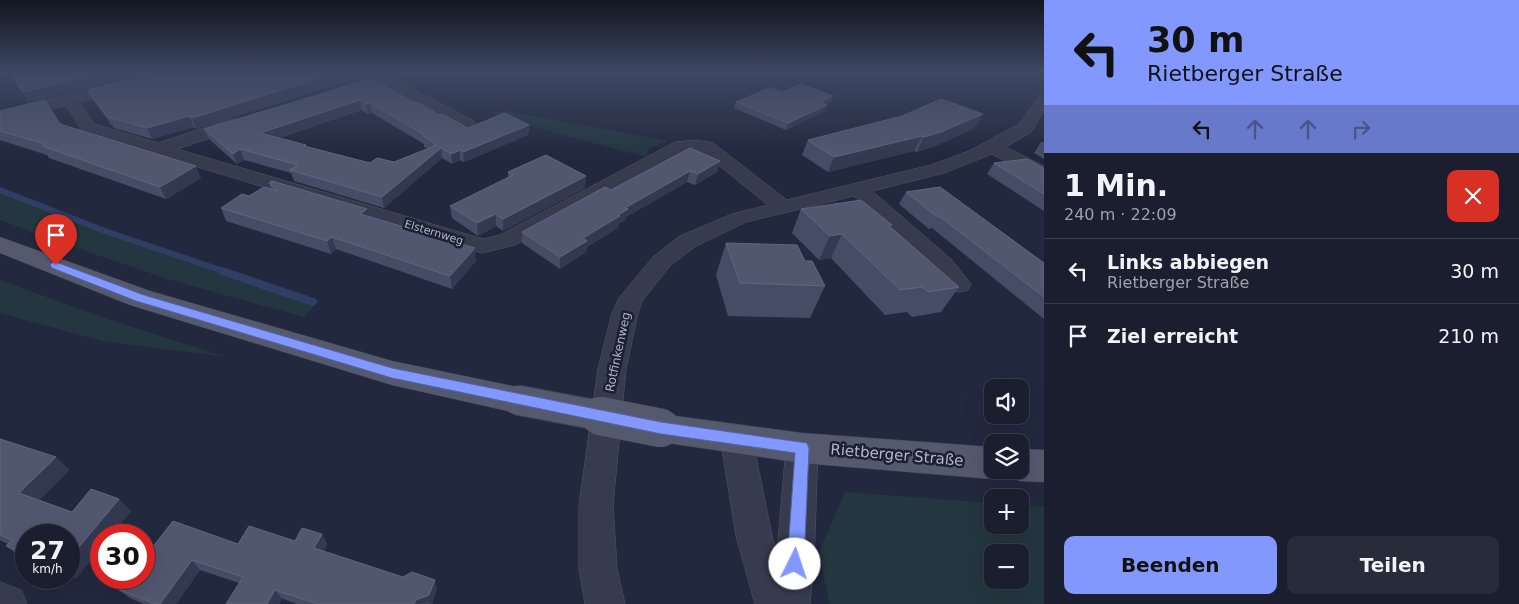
<!DOCTYPE html>
<html lang="de">
<head>
<meta charset="utf-8">
<style>
  :root { --surface:#1a1e2e; --page:#272b3a; --text:#f1f3f6; --muted:#9fa2aa; --line:#383c4a; --accent:#8298fe }
  body { margin:0; font-family:"DejaVu Sans",sans-serif; background:var(--page); color:var(--text); height:100vh; display:flex; flex-direction:column; font-size:19px; white-space:nowrap }
  * { box-sizing:border-box; margin:0 }
  p { font-size:16px; color:var(--muted) }
  .icon { flex:none; width:28px; height:28px; fill:none; stroke:currentColor; stroke-width:2; stroke-linecap:round; stroke-linejoin:round }
  .map { position:relative; flex:1; overflow:hidden }
  .panel { display:flex; flex-direction:column; background:var(--surface); width:475px }
  .panel>* { flex:none }
  .guide { background:#8298fe; color:#111; overflow:hidden }
  .tools { position:absolute; left:984px; top:379px; display:grid; gap:10px }
  .tools a { display:grid; place-items:center; width:45px; height:45px; border-radius:10px; background:var(--surface); box-shadow:0 5px 20px #0002,0 0 0 1px var(--line); font-size:25px }
  .speed { position:absolute; left:15px; top:524px; display:flex; gap:10px; font-size:25px; font-weight:700; text-align:center }
  .speed>* { display:grid; place-content:center; width:65px; height:65px; border-radius:50%; background:var(--surface); box-shadow:0 5px 20px #0002,0 0 0 1px var(--line); line-height:1 }
  .speed small { font-size:12px; font-weight:400 }
  .speed .limit { border:8px solid #d22; background:#fff; color:#111 }
  .pin { position:absolute; display:grid; place-items:center; width:42px; height:42px; color:#fff; margin:-51px -21px; border-radius:50% 50% 50% 0; rotate:-45deg; box-shadow:0 0 5px #0007 }
  .pin .icon { rotate:45deg }
  .me { position:absolute; width:55px; margin:-28px; rotate:4deg; stroke-linejoin:round; filter:drop-shadow(0 0 4px #0008) }
  .turn { display:flex; align-items:center; gap:18px; height:105px; padding:0 20px; font-size:22px }
  .turn .icon { width:65px; height:65px; stroke-width:2.5 }
  .turn b { display:block; font-size:35px; line-height:42px }
  .lanes { display:flex; align-items:center; height:48px; padding:0 20px; background:#0003; justify-content:center; gap:25px; direction:ltr }
  .lanes .off { opacity:.35 }
  .round { display:grid; place-items:center; flex:none; width:52px; height:52px; border-radius:10px; background:var(--page) }
  .overview { display:flex; align-items:center; justify-content:space-between; height:85px; padding:0 20px }
  h1 { font-size:30px; font-weight:800; line-height:38px }
  .cta { display:flex; gap:10px; margin-top:auto; padding:10px 20px }
  .cta a { flex:1; height:58px; border-radius:10px; background:var(--accent); color:#111; font-size:20px; font-weight:800; line-height:58px; text-align:center }
  .cta a+a { background:var(--page); color:var(--text) }
  ul { padding:0; list-style:none }
  li { display:flex; align-items:center; gap:15px; height:65px; padding:0 20px; border-top:1px solid var(--line) }
  li div { flex:1 }
  li b { display:block; font-size:19px }
  li em { font-style:normal }
  main { display:flex; flex:1; min-height:0 }
  .map>svg:first-child { display:block }
  .green { fill:#24363f; fill-rule:evenodd }
  .lines { fill:none; stroke-linecap:round; stroke-linejoin:round }
  .stream-far1 { stroke:#323d64; stroke-width:6 }
  .stream { stroke:#323d64; stroke-width:8 }
  .street-casing { stroke:#515669; stroke-width:1 }
  .primary-casing { stroke:#3f4457; stroke-width:1 }
  .street { fill:#363b4e; fill-rule:evenodd }
  .primary { fill:#54596e; fill-rule:evenodd }
  .primary-bridge-far1-casing { stroke:#3f4457; stroke-width:31; stroke-linecap:butt }
  .primary-bridge-casing { stroke:#3f4457; stroke-width:39; stroke-linecap:butt }
  .primary-bridge-far1 { stroke:#54596e; stroke-width:29 }
  .primary-bridge { stroke:#54596e; stroke-width:38 }
  .wall { fill:#464c65; fill-rule:evenodd }
  .shaded-wall { fill:#333951 }
  .building { fill:#525770; stroke:#61667e; fill-rule:evenodd }
  .route { fill:#8298fe; stroke:#5463a5 }
  .labels { text-anchor:middle; stroke-width:5; stroke-linejoin:round; paint-order:stroke }
  .far-street-label { font-size:11px; fill:#b2b6c9; stroke:#1b2033 }
  .street-label { font-size:12px; fill:#b2b6c9; stroke:#1b2033 }
  .near-street-label { font-size:15px; fill:#b2b6c9; stroke:#1b2033 }
</style>
</head>
<body>
<main>
<div class="map">
<svg width="1044" height="604" viewBox="0 0 1044 604">
  <rect width="100%" height="100%" fill="#22283e"/>
  <path class="green" d="M505 111 669 141 649 148 646 157 496 117 493 112Z
    M0 193 314 306 304 317 167 279 65 244 0 220Z
    M0 280 107 319 227 357 101 341 0 313Z
    M845 492 992 503V525H1020V505L1044 507V604H829L819 552ZM1020 552V580H992V552Z"/>
  <g class="lines">
    <path class="stream-far1" d="M0 190 105 231 226 272"/>
    <path class="stream" d="M222 271 313 302"/>
    <g class="street-casing">
      <path id="street" d="M165 71H190L188 74 79 102 94 124 158 143 231 119H243L245 123 243 127 177 149 483 239 500 235 675 142 697 140 713 143 787 200 931 165 969 151 1019 124 1039 96 1044 94V111L1031 132 1006 147 1044 166V180L1037 178 992 154 944 173 872 191 951 259 971 284 968 290 959 292 950 290 935 269 854 196 746 222 696 246 670 266 642 301 638 313 626 369 613 505 617 569 625 604H585L579 569V505L598 369 612 313 619 298 654 256 680 236 732 214 768 205 701 151H685L515 245 482 253 82 132 66 105 0 122V112Z
        M389 71H412L410 74 393 79 474 121 476 125 474 129H462L379 84 342 96 337 94 334 91 337 88Z
        M736 424 747 428 752 437 772 536 777 552 786 448 791 438 802 434 813 438 818 448 814 563 810 604H755L736 536 720 437 725 428Z
        M0 582 21 590 27 604H0Z"/>
    </g>
    <g class="primary-casing">
      <path id="primary" d="M0 237 150 291 392 361 517 387 529 391 533 400 529 409 517 413 392 385 130 305 0 253Z
        M661 414 802 433 992 447V470H1020V449L1044 450V482L1020 481 1007 476 1006 472 992 479 802 463 661 442 649 438 644 428 649 418Z"/>
    </g>
    <use href="#street" class="street"/>
    <use href="#primary" class="primary"/>
    <g class="primary-bridge-far1-casing">
      <path id="primary-bridge-far1" d="M517 400 607 417"/>
    </g>
    <g class="primary-bridge-casing">
      <path id="primary-bridge" d="M600 416 661 428"/>
    </g>
    <use href="#primary-bridge-far1" class="primary-bridge-far1"/>
    <use href="#primary-bridge" class="primary-bridge"/>
  </g>
  <path class="wall" d="M361 77 196 129 194 127 152 139 114 128 93 100 87 90Z
    M371 79 413 102 468 128 529 125 528 135 464 162 460 160 452 164 442 158 384 208 294 181 291 173 244 160 237 164 209 139 204 129ZM362 110 368 114 372 113 424 144V147L428 149 394 162 370 163 307 147 306 145 279 138Z
    M782 92 833 96 831 102 826 104 825 111 786 130 734 108 736 102Z
    M0 111 60 124 201 178 166 199 49 158 47 155 0 140Z
    M983 114 975 128 933 147 917 152 914 151 828 172 802 155 808 140Z
    M1041 142H1044V159L1034 153Z
    M720 161 717 172 695 185 687 182 626 217V220L619 224V227L587 247 586 252 560 269 522 243V232L611 190Z
    M994 163 1044 168V211L987 174Z
    M508 172 585 188 503 231 496 226 478 236 452 218 450 206 508 178Z
    M269 183 368 216 476 261 452 289 336 249 331 254 226 221 221 208 271 189Z
    M906 192 1044 263V319L932 228 929 229 899 204Z
    M801 209 891 227 959 287 941 312 912 317 907 312 885 315 831 258 819 260 792 233Z
    M726 243 825 286 810 318 728 316 716 275Z
    M0 439 56 457 69 470 39 500 72 512 131 511 111 535H101V548L76 578 69 575V535H26V559L22 558 6 546 8 544 0 540Z
    M322 534 327 544 324 551 437 589 432 603 430 604H297L239 583 200 570 176 604H144L130 598 119 590 129 578 238 544 295 541Z"/>
  <path class="shaded-wall" d="M108 71H156L28 103 22 92Z
    M342 71H360L361 77 196 129 192 118Z
    M833 96 831 102 818 108 820 102Z
    M360 100 362 110 263 143 260 133Z
    M370 103 372 113 368 114 366 104Z
    M827 105 825 111 786 130 788 123Z
    M983 114 975 128 933 147 917 152 924 137Z
    M189 116 194 127 152 139 147 128Z
    M529 125 528 135 464 162 463 152Z
    M922 136 914 151 828 172 834 157Z
    M441 148 442 158 384 208 382 197Z
    M240 149 244 160 237 164 233 154Z
    M460 150V160L452 164 451 154Z
    M720 161 717 172 695 185 698 174Z
    M196 166 201 178 166 199 160 187Z
    M690 171 687 182 626 217V220L619 224V227L587 247 586 252 560 269V257L583 238 618 215 625 208Z
    M586 176 585 188 503 231V219Z
    M367 209 369 221 360 214Z
    M496 214V226L478 236 477 223Z
    M842 234 831 258 819 260 830 236Z
    M332 237 336 249 331 254 327 241Z
    M475 248 476 261 452 289 450 276Z
    M56 457 69 470 34 506 19 493Z
    M119 499 131 511 111 535H101V548L76 578 69 573V559Z
    M322 534 327 544 320 558 314 548Z
    M192 560 200 570 176 604H160Z
    M435 580 437 589 432 603 414 604 416 600Z
    M275 590 282 599 279 604H267Z"/>
  <path class="building" d="M9 71H108L22 92Z
    M161 71H342L192 118 189 116 147 128 108 117 87 90Z
    M371 79 413 102 421 104 439 115 442 114 468 128 505 113 529 125 463 152 460 150 451 154 441 148 382 197 290 170 298 165 240 149 233 154 204 129ZM360 100 366 104 370 103 425 135 423 136 437 145 394 162 377 158 370 163 304 146 306 145 260 133Z
    M801 84 833 96 820 102 827 105 788 123 736 102 770 88 782 92Z
    M941 99 983 114 941 132 924 137 922 136 834 157 808 140 902 116Z
    M45 100 60 124 196 166 160 187 42 146 45 144 0 131V111Z
    M690 148 720 161 698 174 690 171 625 208 628 209 618 215 620 216 583 238 587 241 560 257 522 232 605 187 611 190Z
    M546 155 586 176 503 219 496 214 477 223 450 206 513 175 508 172Z
    M1027 159 1044 168V194L994 163Z
    M272 181 367 209 360 214 475 248 450 276 332 237 327 241 221 208 242 194 249 196 264 187 278 191 269 183Z
    M940 187 1044 263V297L939 216H936L906 192Z
    M861 200 892 225 889 226 959 287 928 292 922 287 900 290 842 234 830 236 801 209Z
    M726 243 797 245 805 261H812L825 286 740 283Z
    M0 439 56 457 19 493 72 512 91 489 119 499 69 559V535H26V554L6 546 12 540 0 535Z
    M173 521 238 544 249 526 295 541 302 528 322 534 314 548 403 577 412 572 435 580 429 595 416 600 414 604H318L275 590 267 604H226L243 577 192 560 160 604H156L119 590 129 578H144V558Z"/>
  <linearGradient id="sky" x2="0" y2="1"><stop stop-color="#131622"/><stop offset="0.46" stop-color="#3e4863"/><stop offset="1" stop-color="#3e4863" stop-opacity="0"/></linearGradient>
  <rect width="1044" height="156" fill="url(#sky)"/>
  <path class="route" d="M56 262 144 295 392 368 661 422 807 443 809 448 804 564 801 569 795 572 789 569 787 564 795 453 661 434 392 378 136 301 52 268 50 265 52 263Z"/>
  <g class="labels">
    <g class="far-street-label">
      <text transform="translate(434 232) rotate(17)" y="4">Elsternweg</text>
    </g>
    <g class="street-label">
      <text transform="translate(618 352) rotate(-78)" y="4">Rotfinkenweg</text>
    </g>
    <g class="near-street-label">
      <text transform="translate(897 455) rotate(5)" y="5">Rietberger Straße</text>
    </g>
  </g>
</svg>
<div class="tools">
<a><svg class="icon" aria-label="sound" viewBox="0 0 24 24"><path d="M4 9h4l5-4v14l-5-4H4zM17 9q2 3 0 6"/></svg></a>
<a><svg class="icon" aria-label="layers" viewBox="0 0 24 24"><path d="M12 4l9 5-9 5-9-5zM3 14l9 5 9-5"/></svg></a>
<a>+</a>
<a>−</a>
</div>
<div class="speed"><div>27<small>km/h</small></div><div class="limit">30</div></div>
<div class="pin" style="left:56px;top:265px;background:#d93025"><svg class="icon" aria-label="arrive" viewBox="0 0 24 24"><path d="M6 21V4h12l-3 4 3 4H6"/></svg></div>
<svg class="me" style="left:795px;top:564px" viewBox="-20 -20 40 40"><circle r="19" fill="#fff"/><path d="M0-13L10 11 0 6-10 11z" fill="#8298fe"/></svg>
</div>
<section class="panel">
<div class="guide">
<div class="turn"><svg class="icon" aria-label="left" viewBox="0 0 24 24"><path d="M17 20v-9H6M10 6l-5 5 5 5"/></svg><div><b>30 m</b>Rietberger Straße</div></div>
<div class="lanes"><svg class="icon" aria-label="left" viewBox="0 0 24 24"><path d="M17 20v-9H6M10 6l-5 5 5 5"/></svg><svg class="icon off" aria-label="ahead" viewBox="0 0 24 24"><path d="M12 20V5M6 11l6-6 6 6"/></svg><svg class="icon off" aria-label="ahead" viewBox="0 0 24 24"><path d="M12 20V5M6 11l6-6 6 6"/></svg><svg class="icon off" aria-label="right" viewBox="0 0 24 24"><path d="M7 20v-9h11M14 6l5 5-5 5"/></svg></div>
</div>
<div class="overview"><div><h1>1 Min.</h1><p>240 m · 22:09</p></div><a class="round" style="background:#d93025;color:#fff"><svg class="icon" aria-label="close" viewBox="0 0 24 24"><path d="M6 6l12 12M18 6L6 18"/></svg></a></div>
<ul>
<li><svg class="icon" aria-label="left" viewBox="0 0 24 24"><path d="M17 20v-9H6M10 6l-5 5 5 5"/></svg><div><b>Links abbiegen</b><p>Rietberger Straße</p></div><em>30 m</em></li>
<li><svg class="icon" aria-label="arrive" viewBox="0 0 24 24"><path d="M6 21V4h12l-3 4 3 4H6"/></svg><div><b>Ziel erreicht</b></div><em>210 m</em></li>
</ul>
<div class="cta"><a>Beenden</a><a>Teilen</a></div>
</section>
</main>
</body>
</html>
